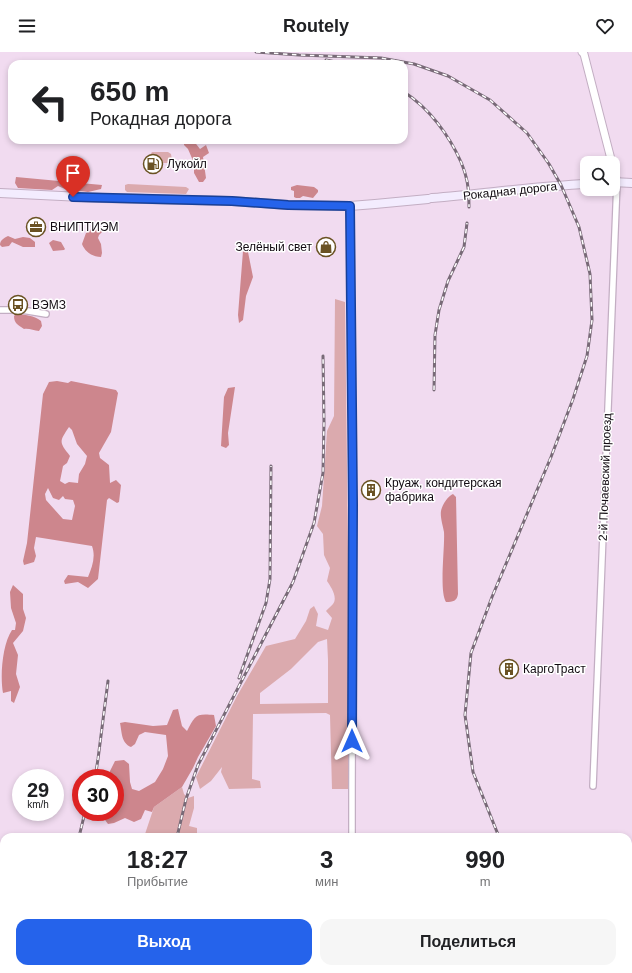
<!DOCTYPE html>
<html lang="ru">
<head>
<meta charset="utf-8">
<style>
  :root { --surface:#fff; --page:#f6f6f6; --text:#202124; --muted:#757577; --accent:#2563eb }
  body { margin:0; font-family:Helvetica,sans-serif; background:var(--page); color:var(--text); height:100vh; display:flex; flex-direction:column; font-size:15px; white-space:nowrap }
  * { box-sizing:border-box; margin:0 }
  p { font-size:13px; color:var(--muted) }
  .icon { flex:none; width:22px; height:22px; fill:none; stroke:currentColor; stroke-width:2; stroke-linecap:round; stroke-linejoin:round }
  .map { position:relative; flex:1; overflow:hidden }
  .panel { position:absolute; left:0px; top:781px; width:632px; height:140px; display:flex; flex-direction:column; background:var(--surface); border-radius:12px 12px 0 0; box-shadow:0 2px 6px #0003 }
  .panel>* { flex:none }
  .hud { position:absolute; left:8px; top:8px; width:400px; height:84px; border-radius:12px; box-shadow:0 2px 6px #0003; background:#fff; color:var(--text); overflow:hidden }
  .buttons { position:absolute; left:580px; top:104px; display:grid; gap:8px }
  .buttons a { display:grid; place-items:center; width:40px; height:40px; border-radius:8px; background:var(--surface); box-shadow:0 2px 6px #0003; font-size:20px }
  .speed { position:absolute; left:12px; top:717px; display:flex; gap:8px; font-size:20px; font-weight:700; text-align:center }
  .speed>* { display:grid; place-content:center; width:52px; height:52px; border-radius:50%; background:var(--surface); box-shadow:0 2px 6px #0003; line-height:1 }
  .speed small { font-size:10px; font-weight:400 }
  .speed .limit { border:6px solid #d22; background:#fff; color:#111 }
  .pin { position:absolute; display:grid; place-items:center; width:34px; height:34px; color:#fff; margin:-41px -17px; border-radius:50% 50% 50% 0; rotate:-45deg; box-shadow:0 0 4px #0007 }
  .pin .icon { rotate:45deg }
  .me { position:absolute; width:44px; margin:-22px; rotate:0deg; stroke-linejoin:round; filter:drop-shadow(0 0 3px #0008) }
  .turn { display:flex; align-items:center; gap:14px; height:84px; padding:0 16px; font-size:18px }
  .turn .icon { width:52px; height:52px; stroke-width:2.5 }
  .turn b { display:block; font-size:28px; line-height:34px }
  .eta { display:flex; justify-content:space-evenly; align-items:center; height:68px; text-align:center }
  .eta b { font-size:24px; font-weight:700; line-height:28px }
  .button { display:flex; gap:8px; margin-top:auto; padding:8px 16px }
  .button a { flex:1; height:46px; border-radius:12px; background:var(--accent); color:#fff; font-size:16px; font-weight:700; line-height:46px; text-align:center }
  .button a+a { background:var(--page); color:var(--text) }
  header { display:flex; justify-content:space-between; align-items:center; height:52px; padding:0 16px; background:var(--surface); font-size:18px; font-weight:700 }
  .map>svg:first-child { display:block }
  .green { fill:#dbaaae; fill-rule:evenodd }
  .forest { fill:#cd868d; fill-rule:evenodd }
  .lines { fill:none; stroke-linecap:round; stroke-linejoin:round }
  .minor-casing { stroke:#c3aec3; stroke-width:8 }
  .tertiary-casing { stroke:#c3aec3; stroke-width:9 }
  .secondary-casing { stroke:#c3aec3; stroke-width:10 }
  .minor { stroke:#fff; stroke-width:5.5 }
  .tertiary { stroke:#fff; stroke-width:7 }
  .secondary { stroke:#f3ecfe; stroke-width:8 }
  .rail-casing { stroke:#786a77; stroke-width:3 }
  .rail { stroke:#fff; stroke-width:1.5; stroke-dasharray:4.5; stroke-linecap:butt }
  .route-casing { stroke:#184099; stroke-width:10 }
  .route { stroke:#2563eb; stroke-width:7 }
  .labels { text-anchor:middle; stroke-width:3; stroke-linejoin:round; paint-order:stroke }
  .poi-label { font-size:12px; fill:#120b12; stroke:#fff; text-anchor:start }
  .street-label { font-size:12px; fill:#120b12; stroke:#fff }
</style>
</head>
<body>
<header><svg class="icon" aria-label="menu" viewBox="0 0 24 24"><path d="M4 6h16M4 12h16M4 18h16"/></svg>Routely<svg class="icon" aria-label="heart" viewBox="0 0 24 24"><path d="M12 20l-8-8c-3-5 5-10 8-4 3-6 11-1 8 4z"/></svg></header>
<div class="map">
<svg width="632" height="921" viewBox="0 0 632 921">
  <rect width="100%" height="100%" fill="#f1dbf0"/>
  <path class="green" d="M152 100H168L171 102 172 108 168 111H155L148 106Z
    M128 132 186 135 189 137 186 142 127 140 125 138V133Z
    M335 247 345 250 350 661V737H332L330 663 326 661 253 662 252 727 260 729 261 736 229 737 221 720 222 715 211 729 200 737 196 725 237 644 266 594 295 587 306 569 310 557 314 554 318 562 316 574 328 578 332 566 326 559C328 557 331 554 333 552 338 545 331 535 327 529L330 516 324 503 323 482 317 474 322 454 327 379 334 364ZM327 587 328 608V651L260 652V641L291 617 318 590Z
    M182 735 184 742 188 746 194 744V756L189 774 197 776V785H144L154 755Z
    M51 917H95L92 921H50Z
    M108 917H150L149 921H104V919Z"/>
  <path class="forest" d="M184 88H193L200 97 206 93 209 101 203 105 206 126 203 130H199L194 121V111L188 97 184 93Z
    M16 125 102 133 101 137 88 140 65 137 58 134 52 138 18 136 15 131Z
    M297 133 314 135 318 138V140L313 146 303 144 300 146H296L294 145V139L291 138V135Z
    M93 176 106 179H103L99 183 98 186 101 192 102 201 101 205C93 205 85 200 82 192L86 181Z
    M8 184 15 187 23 185 30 186 35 190V195H23L12 190 9 194 2 195 0 193C0 188 4 186 8 184Z
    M53 188 61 190 65 197 64 198 53 199 49 191Z
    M243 199 248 200 253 225 246 244 243 268 239 271 238 263Z
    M16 262C24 262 35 264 41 269L42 274 39 279C34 279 29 276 24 277 18 273 14 271 14 264Z
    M57 329 68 331 71 329 116 338 118 341 111 380 99 401 100 406 109 413 110 431 116 428 121 433 119 450 117 451 109 446 107 448 98 527 88 536 78 530 65 532 64 529 68 523 88 525C92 515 96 505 92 494L36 485 34 496 36 504 34 510 24 513 23 509 27 491 43 342 49 330ZM69 375 72 378 77 392 87 404 85 412 79 422 78 431 69 430 65 432 60 429 63 414 67 411 70 404C59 390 59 390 69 375ZM48 436 53 446 59 448 63 444 65 447 73 448 75 454 72 468 63 467 46 448 45 442Z
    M235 335 228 381 229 393 226 396 221 394 224 345 228 336Z
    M453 442 456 445 458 542C457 549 453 550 446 550 439 539 445 496 444 480 443 474 440 465 441 459 442 453 448 444 453 442Z
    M13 533 23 542V557L26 566 23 579 13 591 18 603 16 622 20 635 14 651 11 649V639L3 641C0 625 2 593 12 578H15L16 571 11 556 10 540Z
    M178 657 182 674 187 679C195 664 195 661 214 663L216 674 198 705 193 716 182 735 154 755 152 760 145 758 141 767 134 770 125 766 114 771 108 772 102 764 103 760H115V726H109V721L115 709 124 708 129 712 130 730 132 737 139 739 155 730 163 717 168 704 166 683 145 680 139 683 135 692 131 695C121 691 122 680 120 671L125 670 153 674 167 673 173 658Z
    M1 824C7 839 3 856 2 871H0V825Z"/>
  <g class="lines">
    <g class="minor-casing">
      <path id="minor" d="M350 154 353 453 352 736V785
        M0 258H22L46 262
        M593 734 617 130
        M355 917V921"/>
    </g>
    <g class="tertiary-casing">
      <path id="tertiary" d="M582 0 584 2 612 111
        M613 116 617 130"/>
    </g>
    <g class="secondary-casing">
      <path id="secondary" d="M613 130 632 131
        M0 141 102 146 232 149 288 153 350 154 375 152 428 147
        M432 146C484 142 535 134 587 132"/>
    </g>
    <use href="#minor" class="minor"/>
    <use href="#tertiary" class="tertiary"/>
    <use href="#secondary" class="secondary"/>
    <g class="rail-casing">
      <path id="rail" d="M256 0 299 3 381 6 414 12 448 24 490 48 527 81 549 112 561 133 579 175 590 222 592 268 587 304 573 347 551 405 492 545 471 601 465 663 473 720 499 785
        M326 8 345 12
        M404 40C429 56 449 83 461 110 463 115 465 120 466 125 469 135 469 144 469 155
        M434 338 435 283 439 258 448 229 464 195 467 171
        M239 626 266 551 270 527 271 414
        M95 726 98 707 108 629
        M79 785 85 760
        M177 785 186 747 198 713 293 530 314 471 323 421 324 370 323 304
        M619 917 626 921
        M56 921 57 917
        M151 921 152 917
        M172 921 174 917"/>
    </g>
    <use href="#rail" class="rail"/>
  </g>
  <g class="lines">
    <g class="route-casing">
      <path id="route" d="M73 145 232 149 288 153 350 154 353 453 352 689"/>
    </g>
    <use href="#route" class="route"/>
  </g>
  <defs>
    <g id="fuel-ring" transform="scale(1)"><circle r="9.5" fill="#fff" stroke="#6a5223" stroke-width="1.5"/><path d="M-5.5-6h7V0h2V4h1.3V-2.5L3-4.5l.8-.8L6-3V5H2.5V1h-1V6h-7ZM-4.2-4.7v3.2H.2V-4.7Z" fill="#6a5223"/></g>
    <g id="office-ring" transform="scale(1)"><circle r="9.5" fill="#fff" stroke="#6a5223" stroke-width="1.5"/><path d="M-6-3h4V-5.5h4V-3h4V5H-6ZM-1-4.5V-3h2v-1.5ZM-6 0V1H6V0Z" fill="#6a5223"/></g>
    <g id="shop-ring" transform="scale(1)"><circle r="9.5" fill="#fff" stroke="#6a5223" stroke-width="1.5"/><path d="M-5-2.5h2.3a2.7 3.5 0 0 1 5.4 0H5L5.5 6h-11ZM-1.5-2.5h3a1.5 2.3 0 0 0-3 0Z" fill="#6a5223"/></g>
    <g id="bus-ring" transform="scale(1)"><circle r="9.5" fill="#fff" stroke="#6a5223" stroke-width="1.5"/><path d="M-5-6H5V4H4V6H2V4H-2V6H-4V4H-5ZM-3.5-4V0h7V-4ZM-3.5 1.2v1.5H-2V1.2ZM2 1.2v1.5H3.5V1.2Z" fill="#6a5223"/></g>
    <g id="building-ring" transform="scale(1)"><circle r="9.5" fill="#fff" stroke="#6a5223" stroke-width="1.5"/><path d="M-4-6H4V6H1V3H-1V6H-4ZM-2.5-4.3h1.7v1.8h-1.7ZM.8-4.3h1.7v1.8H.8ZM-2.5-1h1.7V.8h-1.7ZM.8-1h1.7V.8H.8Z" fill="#6a5223"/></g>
  </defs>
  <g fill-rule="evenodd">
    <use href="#fuel-ring" x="153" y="112"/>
    <use href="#office-ring" x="36" y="175"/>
    <use href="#shop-ring" x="326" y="195"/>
    <use href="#bus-ring" x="18" y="253"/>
    <use href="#building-ring" x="371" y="438"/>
    <use href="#building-ring" x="509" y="617"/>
  </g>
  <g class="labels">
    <g class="poi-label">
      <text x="167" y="116">Лукойл</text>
      <text x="50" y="179">ВНИПТИЭМ</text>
      <text x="312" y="199" text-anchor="end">Зелёный свет</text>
      <text x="32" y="257">ВЭМЗ</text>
      <text x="385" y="435">Круаж, кондитерская<tspan x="385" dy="14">фабрика</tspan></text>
      <text x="523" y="621">КаргоТраст</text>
    </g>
    <g class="street-label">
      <text transform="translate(510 139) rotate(-6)" y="4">Рокадная дорога</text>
      <text transform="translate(605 425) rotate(-88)" y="4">2-й Почаевский проезд</text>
    </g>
  </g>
</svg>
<div class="buttons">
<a><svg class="icon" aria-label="search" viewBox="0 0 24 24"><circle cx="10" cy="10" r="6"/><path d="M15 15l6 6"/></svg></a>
</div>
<div class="speed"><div>29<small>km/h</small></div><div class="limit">30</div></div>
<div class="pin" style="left:73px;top:145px;background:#d93025"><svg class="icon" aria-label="arrive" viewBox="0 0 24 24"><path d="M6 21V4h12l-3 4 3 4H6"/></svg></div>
<svg class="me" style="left:352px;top:689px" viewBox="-20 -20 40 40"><path d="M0-17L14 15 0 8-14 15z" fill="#2563eb" stroke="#fff" stroke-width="4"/></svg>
<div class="hud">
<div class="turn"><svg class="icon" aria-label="left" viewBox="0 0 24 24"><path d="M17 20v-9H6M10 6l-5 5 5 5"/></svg><div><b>650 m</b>Рокадная дорога</div></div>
</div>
<section class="panel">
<div class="eta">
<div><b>18:27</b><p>Прибытие</p></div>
<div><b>3</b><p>мин</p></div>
<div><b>990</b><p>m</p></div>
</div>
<div class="button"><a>Выход</a><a>Поделиться</a></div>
</section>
</div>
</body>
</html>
